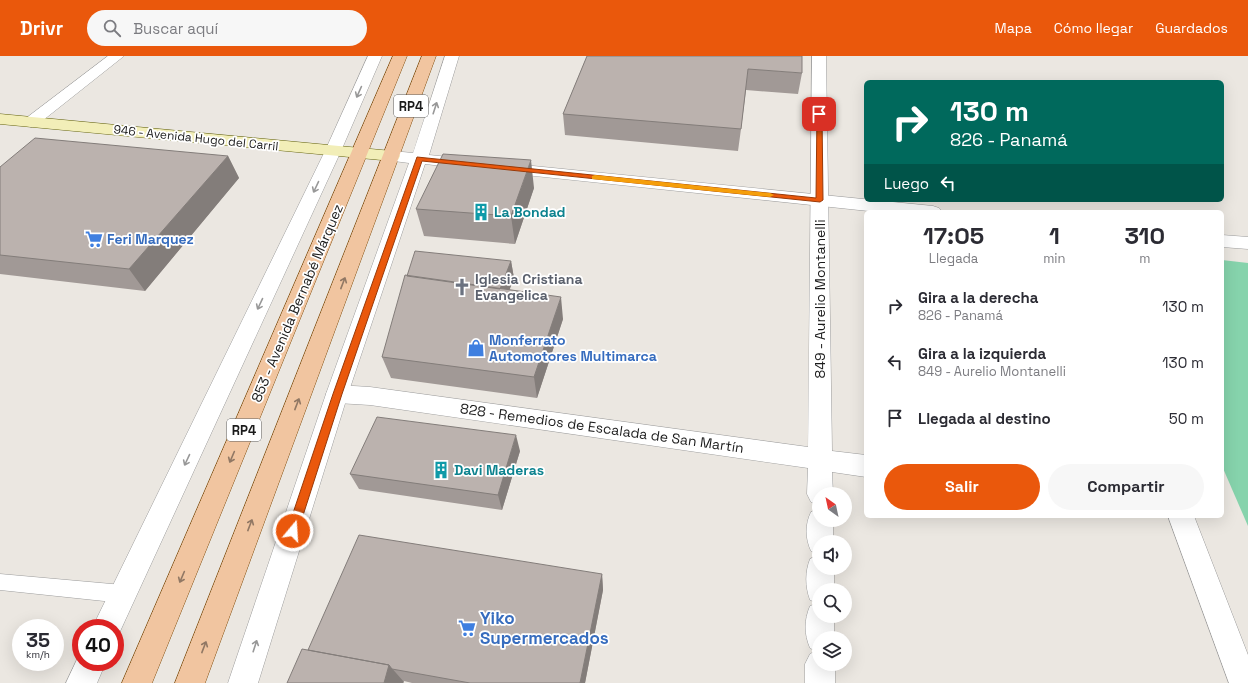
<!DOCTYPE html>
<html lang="es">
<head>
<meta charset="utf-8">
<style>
  :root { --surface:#fff; --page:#f7f7f7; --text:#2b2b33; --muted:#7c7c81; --accent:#ea580c }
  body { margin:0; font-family:"Space Grotesk",sans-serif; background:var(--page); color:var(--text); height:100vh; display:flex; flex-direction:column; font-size:15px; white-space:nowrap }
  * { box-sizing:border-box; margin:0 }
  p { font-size:13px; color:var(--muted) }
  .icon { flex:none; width:22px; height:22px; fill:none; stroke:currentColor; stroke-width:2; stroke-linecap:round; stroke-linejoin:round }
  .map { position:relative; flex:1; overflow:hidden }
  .side { position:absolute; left:864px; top:154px; width:360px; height:308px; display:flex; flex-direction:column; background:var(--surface); border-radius:6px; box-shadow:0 4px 16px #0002 }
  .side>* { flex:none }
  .guide { position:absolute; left:864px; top:24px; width:360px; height:122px; border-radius:6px; box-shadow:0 4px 16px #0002; background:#00695c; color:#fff; overflow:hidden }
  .needle { width:26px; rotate:327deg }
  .controls { position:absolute; left:812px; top:431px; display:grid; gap:8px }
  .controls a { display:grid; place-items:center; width:40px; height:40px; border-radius:50%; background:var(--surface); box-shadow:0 4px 16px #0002; font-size:20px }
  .speed { position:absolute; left:12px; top:563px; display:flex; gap:8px; font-size:20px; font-weight:700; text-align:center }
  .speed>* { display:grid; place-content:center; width:52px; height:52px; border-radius:50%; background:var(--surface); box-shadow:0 4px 16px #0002; line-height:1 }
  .speed small { font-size:10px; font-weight:400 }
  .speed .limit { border:6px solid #d22; background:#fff; color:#111 }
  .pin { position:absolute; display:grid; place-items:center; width:34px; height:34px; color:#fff; margin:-17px; border-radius:8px; box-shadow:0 2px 6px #0006 }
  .me { position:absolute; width:44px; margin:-22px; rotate:18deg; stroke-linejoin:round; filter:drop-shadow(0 0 3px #0008) }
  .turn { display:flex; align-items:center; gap:14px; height:84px; padding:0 20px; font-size:18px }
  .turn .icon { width:52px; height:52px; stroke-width:2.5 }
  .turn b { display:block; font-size:28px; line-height:34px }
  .then { display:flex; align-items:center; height:38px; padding:0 20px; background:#0003; gap:8px; font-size:15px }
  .eta { display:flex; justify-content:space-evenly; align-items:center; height:68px; text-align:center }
  .eta b { font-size:24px; font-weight:700; line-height:28px }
  .primary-button { display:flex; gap:8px; margin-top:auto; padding:8px 20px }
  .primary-button a { flex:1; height:46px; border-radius:24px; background:var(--accent); color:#fff; font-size:16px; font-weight:700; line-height:46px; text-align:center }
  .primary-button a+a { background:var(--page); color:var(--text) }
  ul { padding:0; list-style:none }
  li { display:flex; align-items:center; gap:12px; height:56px; padding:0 20px }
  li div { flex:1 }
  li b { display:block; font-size:15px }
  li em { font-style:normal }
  header { display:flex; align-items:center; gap:24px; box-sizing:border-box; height:56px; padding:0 20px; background:var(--accent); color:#fff }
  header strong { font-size:19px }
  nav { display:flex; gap:22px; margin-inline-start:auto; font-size:14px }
  .search { width:280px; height:36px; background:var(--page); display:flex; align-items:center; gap:10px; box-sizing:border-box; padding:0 14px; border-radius:22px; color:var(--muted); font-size:15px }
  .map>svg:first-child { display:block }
  .pitch { fill:#86d3ac }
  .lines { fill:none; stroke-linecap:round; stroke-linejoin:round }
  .service-casing { stroke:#9c9c9c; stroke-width:1 }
  .minor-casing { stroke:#9c9c9c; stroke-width:1 }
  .tertiary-casing { stroke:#9c9c9c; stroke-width:1 }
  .secondary-casing { stroke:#64630f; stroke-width:1 }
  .primary-casing { stroke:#834f0f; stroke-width:1 }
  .service { fill:#fff; fill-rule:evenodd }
  .minor { fill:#fff; fill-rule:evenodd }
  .tertiary { fill:#fff; fill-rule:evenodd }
  .secondary { fill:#f2eeb8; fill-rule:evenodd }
  .primary { fill:#f1c5a0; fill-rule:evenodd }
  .wall { fill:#a19996 }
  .shaded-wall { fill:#837d7a }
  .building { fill:#bbb2ae; stroke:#837d7a }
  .oneway { stroke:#989898 }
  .oneway2 { stroke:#917864 }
  .route { fill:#ea580c; stroke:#983908 }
  .slow { fill:#f59e0b }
  .labels { text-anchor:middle; stroke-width:3.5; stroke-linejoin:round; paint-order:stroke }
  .far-street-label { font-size:12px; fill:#1b1b1b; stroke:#fff }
  .shield { fill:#fff; stroke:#5f5f5f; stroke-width:1 }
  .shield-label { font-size:13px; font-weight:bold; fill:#1b1b1b }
  .culture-label { font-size:14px; font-weight:bold; fill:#0d838f; stroke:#fff; text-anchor:start }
  .shop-label { font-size:14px; font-weight:bold; fill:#366cbe; stroke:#fff; text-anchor:start }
  .worship-label { font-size:14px; font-weight:bold; fill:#5b616d; stroke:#fff; text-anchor:start }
  .street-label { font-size:14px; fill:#1b1b1b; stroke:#fff }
  .near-shop-label { font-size:17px; font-weight:bold; fill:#366cbe; stroke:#fff; text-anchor:start }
</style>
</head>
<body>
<header>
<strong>Drivr</strong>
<div class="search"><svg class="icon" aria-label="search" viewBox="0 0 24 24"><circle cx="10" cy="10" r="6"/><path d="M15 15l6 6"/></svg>Buscar aquí</div>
<nav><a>Mapa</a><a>Cómo llegar</a><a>Guardados</a></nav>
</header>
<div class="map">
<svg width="1248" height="627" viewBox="0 0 1248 627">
  <rect width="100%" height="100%" fill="#ebe7e1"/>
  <path class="pitch" d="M1222 204 1248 207V470L1222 410Z"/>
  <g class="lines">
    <g class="service-casing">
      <path id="service" d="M0 518 123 529 129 532 132 538 129 544 123 547 0 534Z"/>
    </g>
    <g class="minor-casing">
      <path id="minor" d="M108 0H124L37 69 31 71 25 69 23 66 25 63Z
        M812 0H826L832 395 866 399V421L832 416 833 438H819V449L811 446 807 438 808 412 370 349 337 347 329 344 326 338 329 332 337 329 370 331 808 391Z
        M819 453V464H833V486H819V498L811 495C805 482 805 468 811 456Z
        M1168 460H1194L1248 599V627H1229Z
        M819 499V512H834V534H819V560H834V582H819V608H835V627H805V608L810 598 816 595 810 592C804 578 804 564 810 550L818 547 810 544C805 530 805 516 810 503Z"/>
    </g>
    <g class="tertiary-casing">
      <path id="tertiary" d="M368 0H382L341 95 117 582 115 583V572H93L97 562 325 95Z
        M445 0H459L429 99 469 103 475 104 477 108 475 112 469 113 425 108 348 338 258 627H228L326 338 409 107 386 104 384 100 386 96 392 95 413 97Z
        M503 107 933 150 939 152 942 156H878L497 116 495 112 497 108Z
        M1222 179 1248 181V193L1222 191Z
        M81 595V606H106L97 627H66Z"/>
    </g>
    <g class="secondary-casing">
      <path id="secondary" d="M0 58 392 95 398 96 400 100 398 104 392 105 0 68Z"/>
    </g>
    <g class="primary-casing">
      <path id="primary" d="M393 0H407L152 627H122Z
        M422 0H436L205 627H175Z"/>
    </g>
    <use href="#service" class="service"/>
    <use href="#minor" class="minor"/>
    <use href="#tertiary" class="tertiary"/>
    <use href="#secondary" class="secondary"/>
    <use href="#primary" class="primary"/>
  </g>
  <path class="wall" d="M587 0 802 17 798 38 746 34 741 73 738 95 565 79 563 58Z
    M228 100 239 122 145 235 0 218V111Z
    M534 132 515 188 424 180 416 153Z
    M511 205 514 222 509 234 563 263 537 342 391 322 382 301 407 220Z
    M520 395 502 454 359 433 350 418Z
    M602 518 603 534 585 627H412L404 625 403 627H287L308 594Z"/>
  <path class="shaded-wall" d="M228 100 239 122 145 235 129 213Z
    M531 104 534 132 515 188 511 160Z
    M511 205 514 222 502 254 498 237Z
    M561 241 563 263 537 342 534 321Z
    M516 379 520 395 502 454 498 439Z
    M602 518 603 534 585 627H580Z
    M389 609 404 626 403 627H384Z"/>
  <path class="building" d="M587 0H802V17L748 13 741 73 563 58Z
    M35 82 228 100 129 213 0 199V111Z
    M443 98 531 104 511 160 416 153Z
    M415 195 511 205 500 233 407 220Z
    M405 219 561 241 534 321 382 301Z
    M377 361 516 379 498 439 350 418Z
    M359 479 602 518 580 627H470L392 613 389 609 308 594Z
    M302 593 389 609 384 627H287Z"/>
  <defs><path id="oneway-shaft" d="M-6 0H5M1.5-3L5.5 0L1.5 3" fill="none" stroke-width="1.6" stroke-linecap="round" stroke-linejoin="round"/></defs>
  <g class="oneway">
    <use href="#oneway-shaft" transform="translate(359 36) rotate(114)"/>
    <use href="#oneway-shaft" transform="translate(435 52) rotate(-72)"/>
    <use href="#oneway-shaft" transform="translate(316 131) rotate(115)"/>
    <use href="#oneway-shaft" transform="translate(260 248) rotate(115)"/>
    <use href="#oneway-shaft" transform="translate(187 404) rotate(115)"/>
    <use href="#oneway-shaft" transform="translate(255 590) rotate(-72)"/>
  </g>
  <g class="oneway2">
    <use href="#oneway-shaft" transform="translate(343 227) rotate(-69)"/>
    <use href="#oneway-shaft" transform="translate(297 348) rotate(-69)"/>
    <use href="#oneway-shaft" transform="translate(232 401) rotate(113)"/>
    <use href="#oneway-shaft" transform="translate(250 469) rotate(-69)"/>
    <use href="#oneway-shaft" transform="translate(182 521) rotate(113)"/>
    <use href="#oneway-shaft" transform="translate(204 591) rotate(-69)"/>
  </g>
  <path class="route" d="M817 56 822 58 823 144 820 146 422 105 342 338 298 475 297 478 293 480 289 478 287 475 333 338 417 101 816 142Z"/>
  <path class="slow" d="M595 119 770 137 774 139 770 141 592 123V120Z"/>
  <defs>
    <g id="building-bare" transform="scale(1.38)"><path d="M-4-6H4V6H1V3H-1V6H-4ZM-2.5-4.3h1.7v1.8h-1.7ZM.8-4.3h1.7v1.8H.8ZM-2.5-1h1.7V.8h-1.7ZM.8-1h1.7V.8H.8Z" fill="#0f9aa8" stroke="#fff" stroke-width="2.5" paint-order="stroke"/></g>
    <g id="supermarket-bare" transform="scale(1.38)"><path d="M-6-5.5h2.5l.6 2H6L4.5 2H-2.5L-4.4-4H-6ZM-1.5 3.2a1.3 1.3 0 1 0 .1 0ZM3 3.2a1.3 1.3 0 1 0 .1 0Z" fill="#3f7fe0" stroke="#fff" stroke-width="2.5" paint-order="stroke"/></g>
    <g id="church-bare" transform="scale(1.38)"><path d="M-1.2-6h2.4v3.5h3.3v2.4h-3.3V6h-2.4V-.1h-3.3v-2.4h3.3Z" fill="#6b7280" stroke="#fff" stroke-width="2.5" paint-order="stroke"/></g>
    <g id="shop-bare" transform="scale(1.38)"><path d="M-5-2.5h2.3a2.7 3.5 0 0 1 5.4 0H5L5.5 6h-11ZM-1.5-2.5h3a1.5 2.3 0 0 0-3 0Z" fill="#3f7fe0" stroke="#fff" stroke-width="2.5" paint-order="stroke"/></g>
  </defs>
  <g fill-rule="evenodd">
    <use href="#building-bare" x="481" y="156"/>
    <use href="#supermarket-bare" x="94" y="183"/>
    <use href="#church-bare" x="462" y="231"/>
    <use href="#shop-bare" x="476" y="292"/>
    <use href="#building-bare" x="441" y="414"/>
    <use href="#supermarket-bare" x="467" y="572"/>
  </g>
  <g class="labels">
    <g class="far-street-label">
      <text transform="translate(196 82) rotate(6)" y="4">946 - Avenida Hugo del Carril</text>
    </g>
    <g class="shield">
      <rect x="394" y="39" width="34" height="22" rx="3"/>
      <rect x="227" y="363" width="34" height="22" rx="3"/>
    </g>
    <g class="shield-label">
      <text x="411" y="55">RP4</text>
      <text x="244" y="379">RP4</text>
    </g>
    <g class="culture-label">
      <text x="494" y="161">La Bondad</text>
      <text x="454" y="419">Davi Maderas</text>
    </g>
    <g class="shop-label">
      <text x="107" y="188">Feri Marquez</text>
      <text x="489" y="289">Monferrato<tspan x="489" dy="16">Automotores Multimarca</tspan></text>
    </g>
    <g class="worship-label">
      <text x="475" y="228">Iglesia Cristiana<tspan x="475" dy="16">Evangelica</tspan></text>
    </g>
    <g class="street-label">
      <text transform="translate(820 243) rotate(-90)" y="5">849 - Aurelio Montanelli</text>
      <text transform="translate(297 247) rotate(-67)" y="5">853 - Avenida Bernabé Márquez</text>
      <text transform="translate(602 372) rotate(8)" y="5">828 - Remedios de Escalada de San Martín</text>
    </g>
    <g class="near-shop-label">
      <text x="480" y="568">Yiko<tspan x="480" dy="20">Supermercados</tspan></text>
    </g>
  </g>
</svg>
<div class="controls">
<a><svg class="needle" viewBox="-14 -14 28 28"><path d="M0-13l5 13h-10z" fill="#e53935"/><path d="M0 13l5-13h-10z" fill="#7c7c81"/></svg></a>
<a><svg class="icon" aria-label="sound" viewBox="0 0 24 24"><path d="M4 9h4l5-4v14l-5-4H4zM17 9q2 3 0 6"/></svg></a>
<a><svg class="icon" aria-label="search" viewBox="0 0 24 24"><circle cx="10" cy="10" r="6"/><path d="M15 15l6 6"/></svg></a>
<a><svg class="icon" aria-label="layers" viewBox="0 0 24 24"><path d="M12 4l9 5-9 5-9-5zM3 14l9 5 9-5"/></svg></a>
</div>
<div class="speed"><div>35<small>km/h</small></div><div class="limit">40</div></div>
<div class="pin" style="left:819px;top:58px;background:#d93025"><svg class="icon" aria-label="arrive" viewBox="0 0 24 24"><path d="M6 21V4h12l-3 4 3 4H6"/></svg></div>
<svg class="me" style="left:293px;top:475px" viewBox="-20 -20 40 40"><circle r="17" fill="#ea580c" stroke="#fff" stroke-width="3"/><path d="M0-11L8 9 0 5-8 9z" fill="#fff"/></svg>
<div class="guide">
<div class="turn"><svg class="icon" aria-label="right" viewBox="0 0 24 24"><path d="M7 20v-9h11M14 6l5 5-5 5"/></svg><div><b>130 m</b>826 - Panamá</div></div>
<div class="then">Luego<svg class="icon" aria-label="left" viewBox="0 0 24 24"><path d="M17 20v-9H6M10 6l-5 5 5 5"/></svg></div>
</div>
<section class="side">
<div class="eta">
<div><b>17:05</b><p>Llegada</p></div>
<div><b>1</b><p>min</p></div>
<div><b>310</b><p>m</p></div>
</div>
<ul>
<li><svg class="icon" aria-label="right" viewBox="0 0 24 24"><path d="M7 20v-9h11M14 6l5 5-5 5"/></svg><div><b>Gira a la derecha</b><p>826 - Panamá</p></div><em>130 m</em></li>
<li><svg class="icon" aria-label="left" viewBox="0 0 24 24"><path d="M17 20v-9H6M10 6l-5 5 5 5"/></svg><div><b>Gira a la izquierda</b><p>849 - Aurelio Montanelli</p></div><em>130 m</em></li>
<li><svg class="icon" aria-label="arrive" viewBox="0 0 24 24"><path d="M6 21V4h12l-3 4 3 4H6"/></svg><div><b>Llegada al destino</b></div><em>50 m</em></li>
</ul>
<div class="primary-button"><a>Salir</a><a>Compartir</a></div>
</section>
</div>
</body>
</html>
